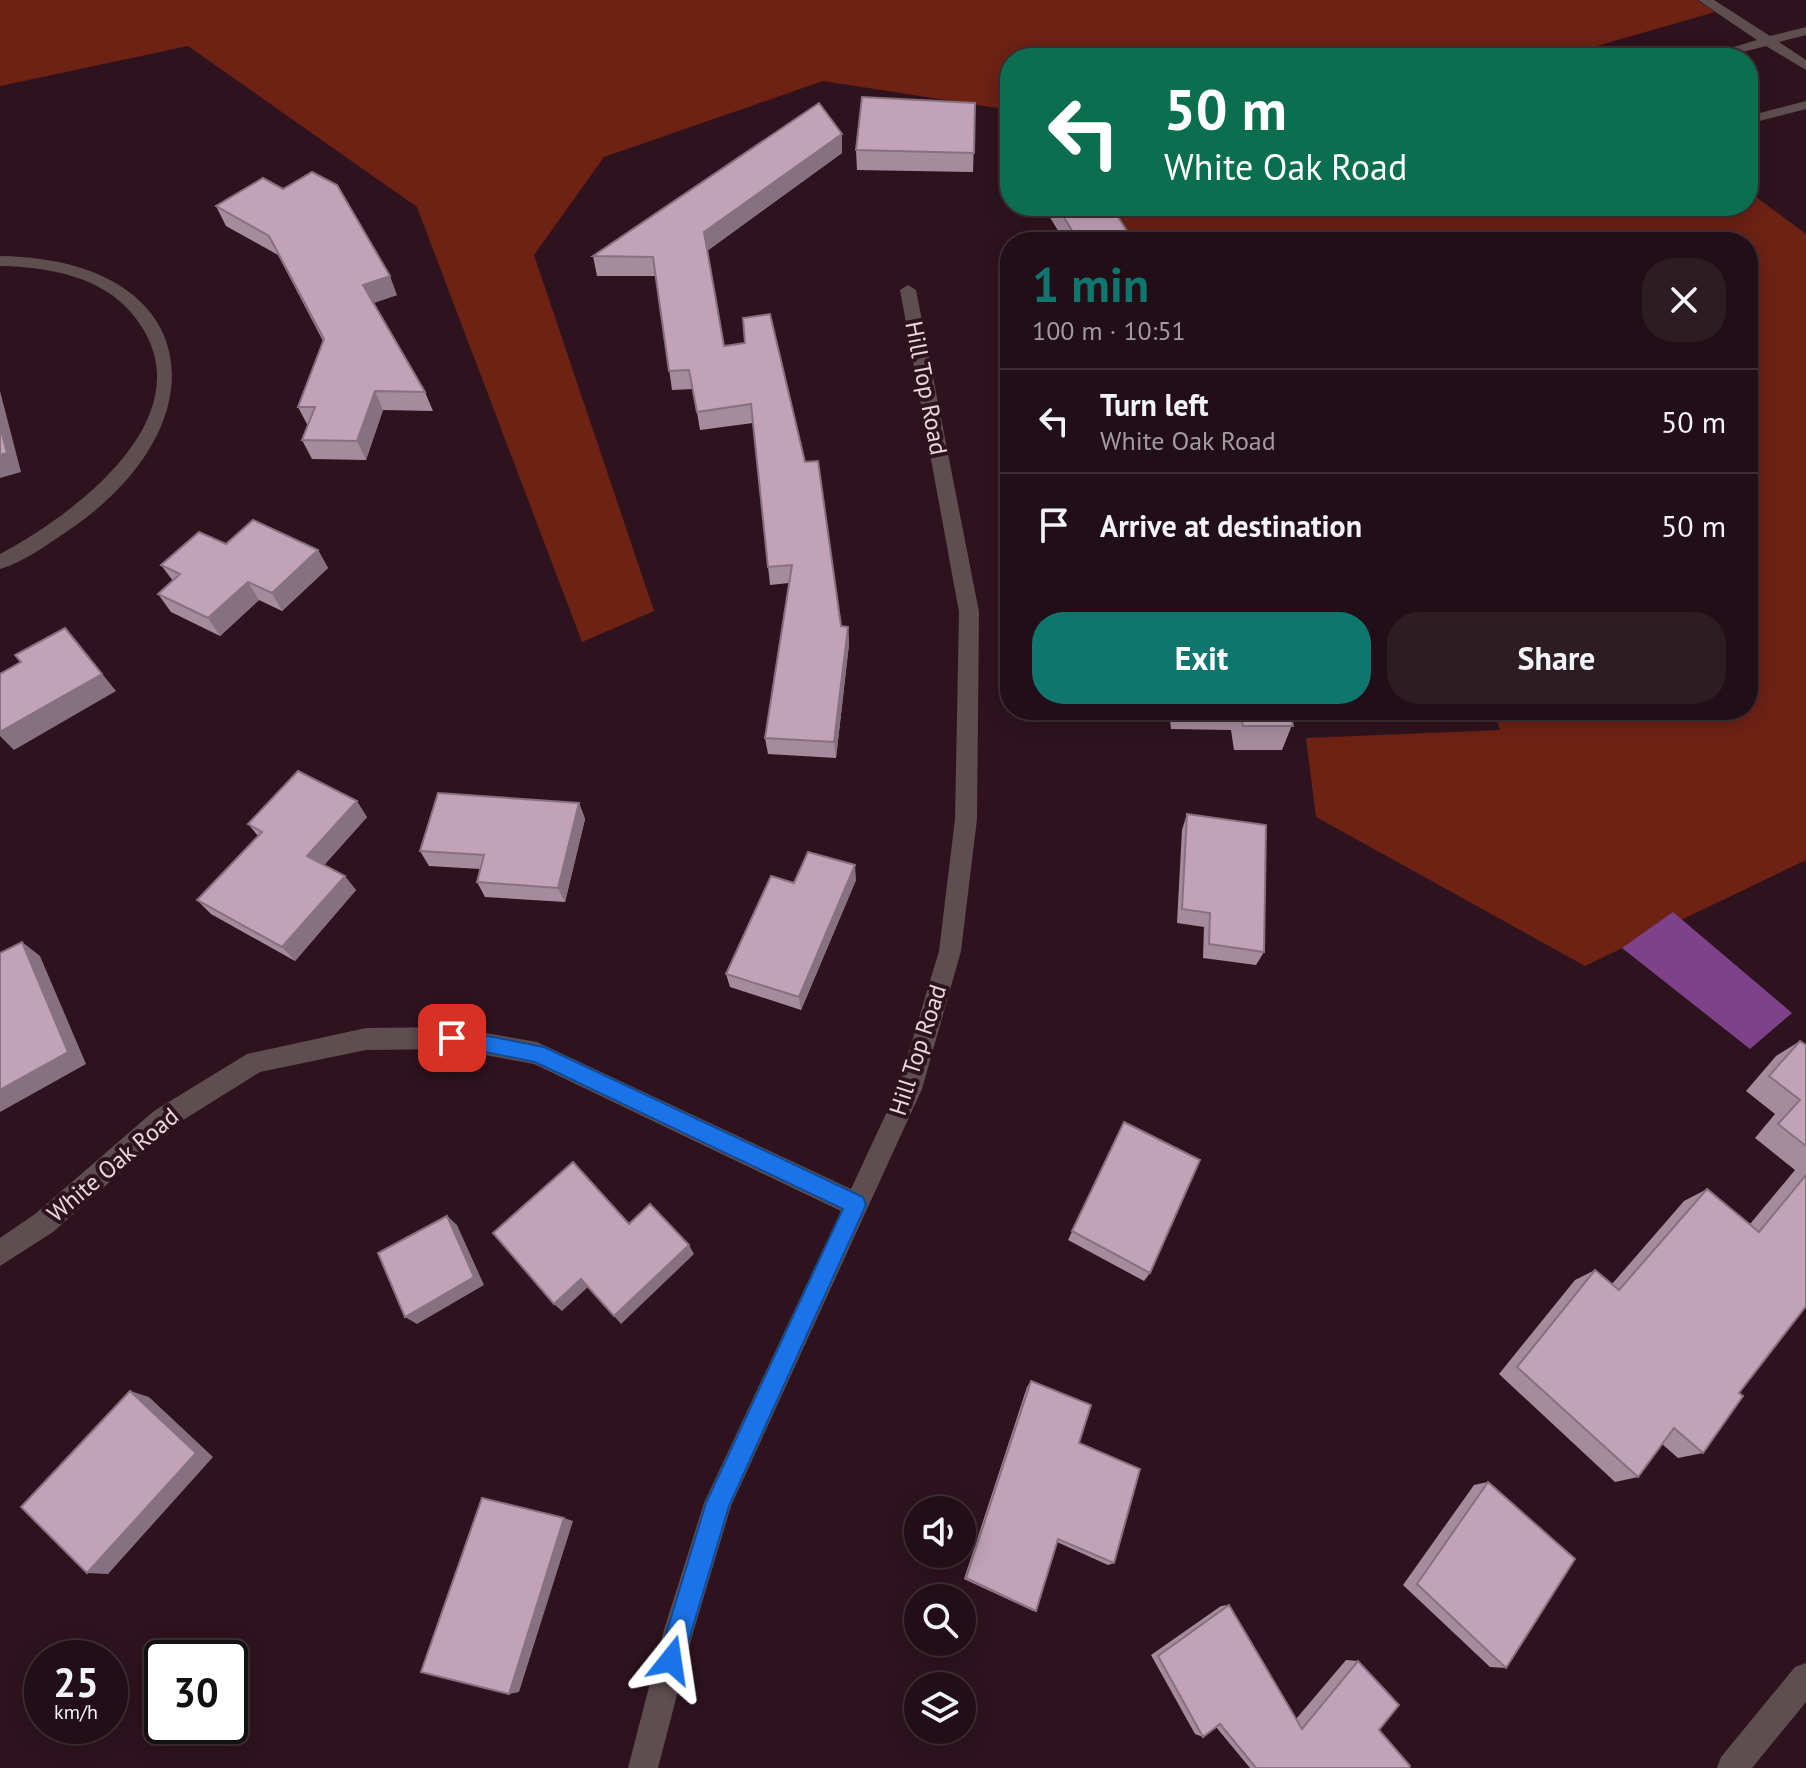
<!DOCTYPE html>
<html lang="en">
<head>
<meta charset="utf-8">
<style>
  :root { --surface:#220e16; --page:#2e1c23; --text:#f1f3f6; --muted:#a29ca1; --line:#3f2e35; --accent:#0f766e }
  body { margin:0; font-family:"PT Sans",sans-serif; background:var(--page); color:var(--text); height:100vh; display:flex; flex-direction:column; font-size:30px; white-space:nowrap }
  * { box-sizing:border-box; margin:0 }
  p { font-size:26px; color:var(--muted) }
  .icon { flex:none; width:44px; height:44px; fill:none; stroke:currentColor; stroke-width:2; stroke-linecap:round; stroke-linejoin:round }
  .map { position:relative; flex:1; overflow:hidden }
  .side { position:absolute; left:1000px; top:232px; width:758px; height:488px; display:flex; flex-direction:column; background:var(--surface); border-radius:32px; box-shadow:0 4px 20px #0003,0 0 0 2px var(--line) }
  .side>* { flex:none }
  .banner { position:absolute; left:1000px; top:48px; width:758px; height:168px; border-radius:32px; box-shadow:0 4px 20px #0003,0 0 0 2px var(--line); background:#0b6e4f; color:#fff; overflow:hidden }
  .tools { position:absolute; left:904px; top:1496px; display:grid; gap:16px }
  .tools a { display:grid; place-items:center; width:72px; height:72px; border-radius:50%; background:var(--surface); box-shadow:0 4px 20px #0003,0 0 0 2px var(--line); font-size:40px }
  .speed { position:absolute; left:24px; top:1640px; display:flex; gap:16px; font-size:40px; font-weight:700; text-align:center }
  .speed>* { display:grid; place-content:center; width:104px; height:104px; border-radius:50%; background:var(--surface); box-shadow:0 4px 20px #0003,0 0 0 2px var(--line); line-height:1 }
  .speed small { font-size:20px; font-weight:400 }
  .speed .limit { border:4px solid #111; border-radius:12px; background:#fff; color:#111 }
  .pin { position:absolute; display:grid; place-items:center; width:68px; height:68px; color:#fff; margin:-34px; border-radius:16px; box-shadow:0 4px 12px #0006 }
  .me { position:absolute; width:88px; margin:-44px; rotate:15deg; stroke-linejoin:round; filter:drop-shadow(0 0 6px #0008) }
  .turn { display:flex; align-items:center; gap:28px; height:168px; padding:0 32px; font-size:36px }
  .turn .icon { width:104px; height:104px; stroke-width:2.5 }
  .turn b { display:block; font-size:56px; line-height:68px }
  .round { display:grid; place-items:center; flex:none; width:84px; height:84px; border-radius:32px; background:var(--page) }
  .head { display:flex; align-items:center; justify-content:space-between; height:136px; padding:0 32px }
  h1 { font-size:48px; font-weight:700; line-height:60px; color:var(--accent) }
  .primary-button { display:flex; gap:16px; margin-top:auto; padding:16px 32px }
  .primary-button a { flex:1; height:92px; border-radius:32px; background:var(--accent); color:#fff; font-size:32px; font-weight:700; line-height:92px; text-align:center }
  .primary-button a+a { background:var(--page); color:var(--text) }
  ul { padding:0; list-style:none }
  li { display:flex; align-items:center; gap:24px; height:104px; padding:0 32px; border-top:2px solid var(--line) }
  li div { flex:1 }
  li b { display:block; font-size:30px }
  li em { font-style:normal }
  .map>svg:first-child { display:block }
  .green { fill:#6d2214 }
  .water { fill:#7e428b }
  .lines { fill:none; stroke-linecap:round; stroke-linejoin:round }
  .service { fill:#5e4e4f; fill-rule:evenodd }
  .minor { fill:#5e4e4f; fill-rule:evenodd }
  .wall { fill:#a68b9d }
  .shaded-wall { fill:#877180 }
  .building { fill:#c1a2b7; stroke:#877180; stroke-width:2 }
  .route { fill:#1a73e8; stroke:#114b97; stroke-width:2 }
  .labels { text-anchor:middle; stroke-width:8; stroke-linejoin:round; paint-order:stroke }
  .street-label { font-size:24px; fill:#ebd8de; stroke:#2e131e }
</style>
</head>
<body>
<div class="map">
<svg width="1806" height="1768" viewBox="0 0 1806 1768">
  <rect width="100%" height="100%" fill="#2e131e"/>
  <path class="green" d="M0 0H1697L1715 12 1562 56 1564 58H1010V110L823 81 604 157 534 255 654 611 582 642 417 207 188 46 0 86Z
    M1748 191 1806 234V860L1585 966 1316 817 1306 738 1500 730 1494 710H1748V242H1125L1100 206H1748Z"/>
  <path class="water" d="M1673 912 1792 1013 1750 1049 1622 948Z"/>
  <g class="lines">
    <path class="service" d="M1698 0H1714L1770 36 1806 27V35L1779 42 1806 60V70L1766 46 1720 58H1697L1757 40Z
      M1806 101V109L1748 124V116Z"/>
    <path class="minor" d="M0 256C205 259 225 424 69 530 48 544 24 562 0 569V554C77 513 211 413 134 316 103 276 47 267 0 266Z
      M908 285 916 290 979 612 977 819 961 951 922 1089 731 1506 693 1633 658 1768H628L663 1633 704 1503 841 1211 534 1064 452 1049 366 1050 260 1072 172 1127 53 1232 0 1266V1238L35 1214 154 1111 247 1054 366 1028 452 1027 537 1042 851 1189 898 1088 939 951 955 819 959 612 900 290Z
      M1806 1663V1702L1752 1768H1717L1721 1757 1795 1667Z"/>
  </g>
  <path class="wall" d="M975 103 973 172 857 170 856 150Z
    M842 134V153L707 251 724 346 745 343 841 626 848 627 849 644 836 758 768 754 765 738 789 583 770 585 753 423 700 430 693 389 672 390 656 276H597L593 256Z
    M216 206 397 295 373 303 425 392 433 411 383 410 366 460 312 459 302 440 308 426 298 407 323 341 278 255 226 226Z
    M1043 206H1111L1134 242H1065Z
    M226 544 318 550 328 568 282 611 259 600 220 636 171 612 158 594 173 581 161 565Z
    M1169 710H1298L1282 750H1234L1231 730 1171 729Z
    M579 803 585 819 565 902 485 897 477 882 480 869 429 866 420 851Z
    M1187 814 1264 952 1256 965 1203 958 1204 927 1177 923 1182 830Z
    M367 817 324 865 356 890 295 961 211 914 197 900 258 836 248 824Z
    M856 880 801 1010 730 987 726 974 794 883Z
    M1800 1041 1806 1045V1306L1739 1393 1703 1453 1678 1458 1662 1444 1638 1477 1615 1482 1499 1374 1575 1280 1595 1270 1612 1284 1684 1201 1707 1189 1750 1224 1795 1170 1755 1138 1775 1114 1746 1091 1776 1056Z
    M1124 1122 1150 1273 1144 1281 1068 1240Z
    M1031 1381 1079 1443 1114 1563 1108 1565 1057 1542 1036 1611H1033L964 1579 1027 1387Z
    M1488 1482 1506 1668 1490 1667 1403 1585 1474 1485Z
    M1229 1605 1296 1719 1346 1660 1358 1661 1379 1730 1409 1768H1250L1216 1727 1203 1737 1195 1734 1151 1655 1221 1606Z"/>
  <path class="shaded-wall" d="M842 134V153L707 251 704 232Z
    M390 276 397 295 371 304 363 285Z
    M0 391 21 472 0 478Z
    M375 391 383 410 366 460 357 441Z
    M318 550 328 568 282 611 272 593Z
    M248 582 259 600 220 636 208 618Z
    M848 627 849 644 836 758 834 742Z
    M79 645 116 691 14 750 0 736V732Z
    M357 801 367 817 319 871 307 856Z
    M579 803 585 819 565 902 558 888Z
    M855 865 856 880 801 1010 799 997Z
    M345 876 356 890 295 961 282 947Z
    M22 942 40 956 86 1064 0 1112V1090Z
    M447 1216 457 1225 484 1285 417 1324 405 1317Z
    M689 1245 694 1254 621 1324 614 1316Z
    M581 1279 588 1287 562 1311 554 1304Z
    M130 1391 149 1397 213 1457 108 1574 87 1573Z
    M564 1518 573 1521 519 1692 509 1694Z"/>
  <path class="building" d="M862 97 975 103 974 153 856 150Z
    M819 103 842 134 704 232 724 346 745 343 743 318 770 314 805 462 818 461 841 626 848 627 834 742 765 738 792 565 768 567 751 404 697 412 689 370 669 371 653 257 593 256Z
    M312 172 337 185 390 276 363 285 425 392 375 391 357 441 302 440 315 407H298L324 339 269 236 216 206 263 178 283 189Z
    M1057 206H1111L1134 242H1079Z
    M0 426 7 453 0 455Z
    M253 520 318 550 272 593 248 582 208 618 158 594 180 574 161 565 199 532 226 544Z
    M65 628 102 674 0 732V674L21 662 15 655Z
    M1240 710H1290L1293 726H1243Z
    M298 771 357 801 307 856 345 876 282 947 197 900 262 832 248 824Z
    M438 793 579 803 558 888 477 882 484 855 420 851Z
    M1187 814 1266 825 1264 952 1209 944 1210 913 1182 909Z
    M808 852 855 865 799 997 726 974 771 876 794 883Z
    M22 942 68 1052 0 1090V953Z
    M1800 1041 1806 1045V1146L1778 1124 1800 1100 1769 1076Z
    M1124 1122 1200 1160 1150 1273 1072 1231Z
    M573 1162 629 1224 650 1204 689 1245 614 1316 581 1279 554 1304 493 1233Z
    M1806 1175V1306L1739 1393 1743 1396 1703 1453 1674 1428 1638 1477 1517 1367 1595 1270 1619 1290 1707 1189 1759 1232Z
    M447 1216 474 1277 405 1317 378 1253Z
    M1031 1381 1091 1405 1079 1443 1140 1469 1114 1563 1058 1539 1036 1611 966 1578Z
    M130 1391 196 1453 87 1573 21 1507Z
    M1488 1482 1575 1559 1506 1668 1417 1584Z
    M482 1498 564 1518 509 1694 421 1672Z
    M1229 1605 1302 1729 1358 1661 1399 1705 1379 1730 1410 1766 1409 1768H1256L1220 1724 1203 1737 1158 1656Z"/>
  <path class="route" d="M452 1029 544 1047 863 1197 866 1205 729 1506 683 1660 679 1669 671 1672 662 1669 658 1660 706 1503 843 1209 535 1062 446 1044 443 1038 446 1032Z"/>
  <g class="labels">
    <g class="street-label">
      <text transform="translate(926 388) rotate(79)" y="8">Hill Top Road</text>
      <text transform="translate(918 1050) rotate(-72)" y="8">Hill Top Road</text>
      <text transform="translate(113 1165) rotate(-40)" y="8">White Oak Road</text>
    </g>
  </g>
</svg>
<div class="tools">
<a><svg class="icon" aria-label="sound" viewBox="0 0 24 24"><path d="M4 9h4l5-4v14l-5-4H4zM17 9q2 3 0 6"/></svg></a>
<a><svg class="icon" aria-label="search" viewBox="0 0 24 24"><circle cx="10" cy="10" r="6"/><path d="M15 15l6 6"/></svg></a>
<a><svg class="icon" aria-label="layers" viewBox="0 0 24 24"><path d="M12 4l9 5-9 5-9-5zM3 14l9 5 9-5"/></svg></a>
</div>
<div class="speed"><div>25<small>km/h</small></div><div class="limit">30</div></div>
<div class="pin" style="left:452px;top:1038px;background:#d93025"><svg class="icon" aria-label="arrive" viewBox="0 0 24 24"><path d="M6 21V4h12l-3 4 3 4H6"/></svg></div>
<svg class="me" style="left:671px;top:1660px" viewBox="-20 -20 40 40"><path d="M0-17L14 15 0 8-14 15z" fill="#1a73e8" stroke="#fff" stroke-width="4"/></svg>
<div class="banner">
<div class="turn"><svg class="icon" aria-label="left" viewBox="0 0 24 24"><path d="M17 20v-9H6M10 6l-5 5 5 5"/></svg><div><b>50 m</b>White Oak Road</div></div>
</div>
<section class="side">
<div class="head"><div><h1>1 min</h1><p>100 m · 10:51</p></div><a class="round"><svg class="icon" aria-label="close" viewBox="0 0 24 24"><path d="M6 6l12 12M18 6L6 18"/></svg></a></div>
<ul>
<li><svg class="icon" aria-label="left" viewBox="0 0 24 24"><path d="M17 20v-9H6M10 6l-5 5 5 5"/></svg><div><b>Turn left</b><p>White Oak Road</p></div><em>50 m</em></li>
<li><svg class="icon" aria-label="arrive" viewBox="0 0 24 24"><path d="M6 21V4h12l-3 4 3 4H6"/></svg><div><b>Arrive at destination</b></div><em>50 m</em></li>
</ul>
<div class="primary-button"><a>Exit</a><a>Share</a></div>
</section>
</div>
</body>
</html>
